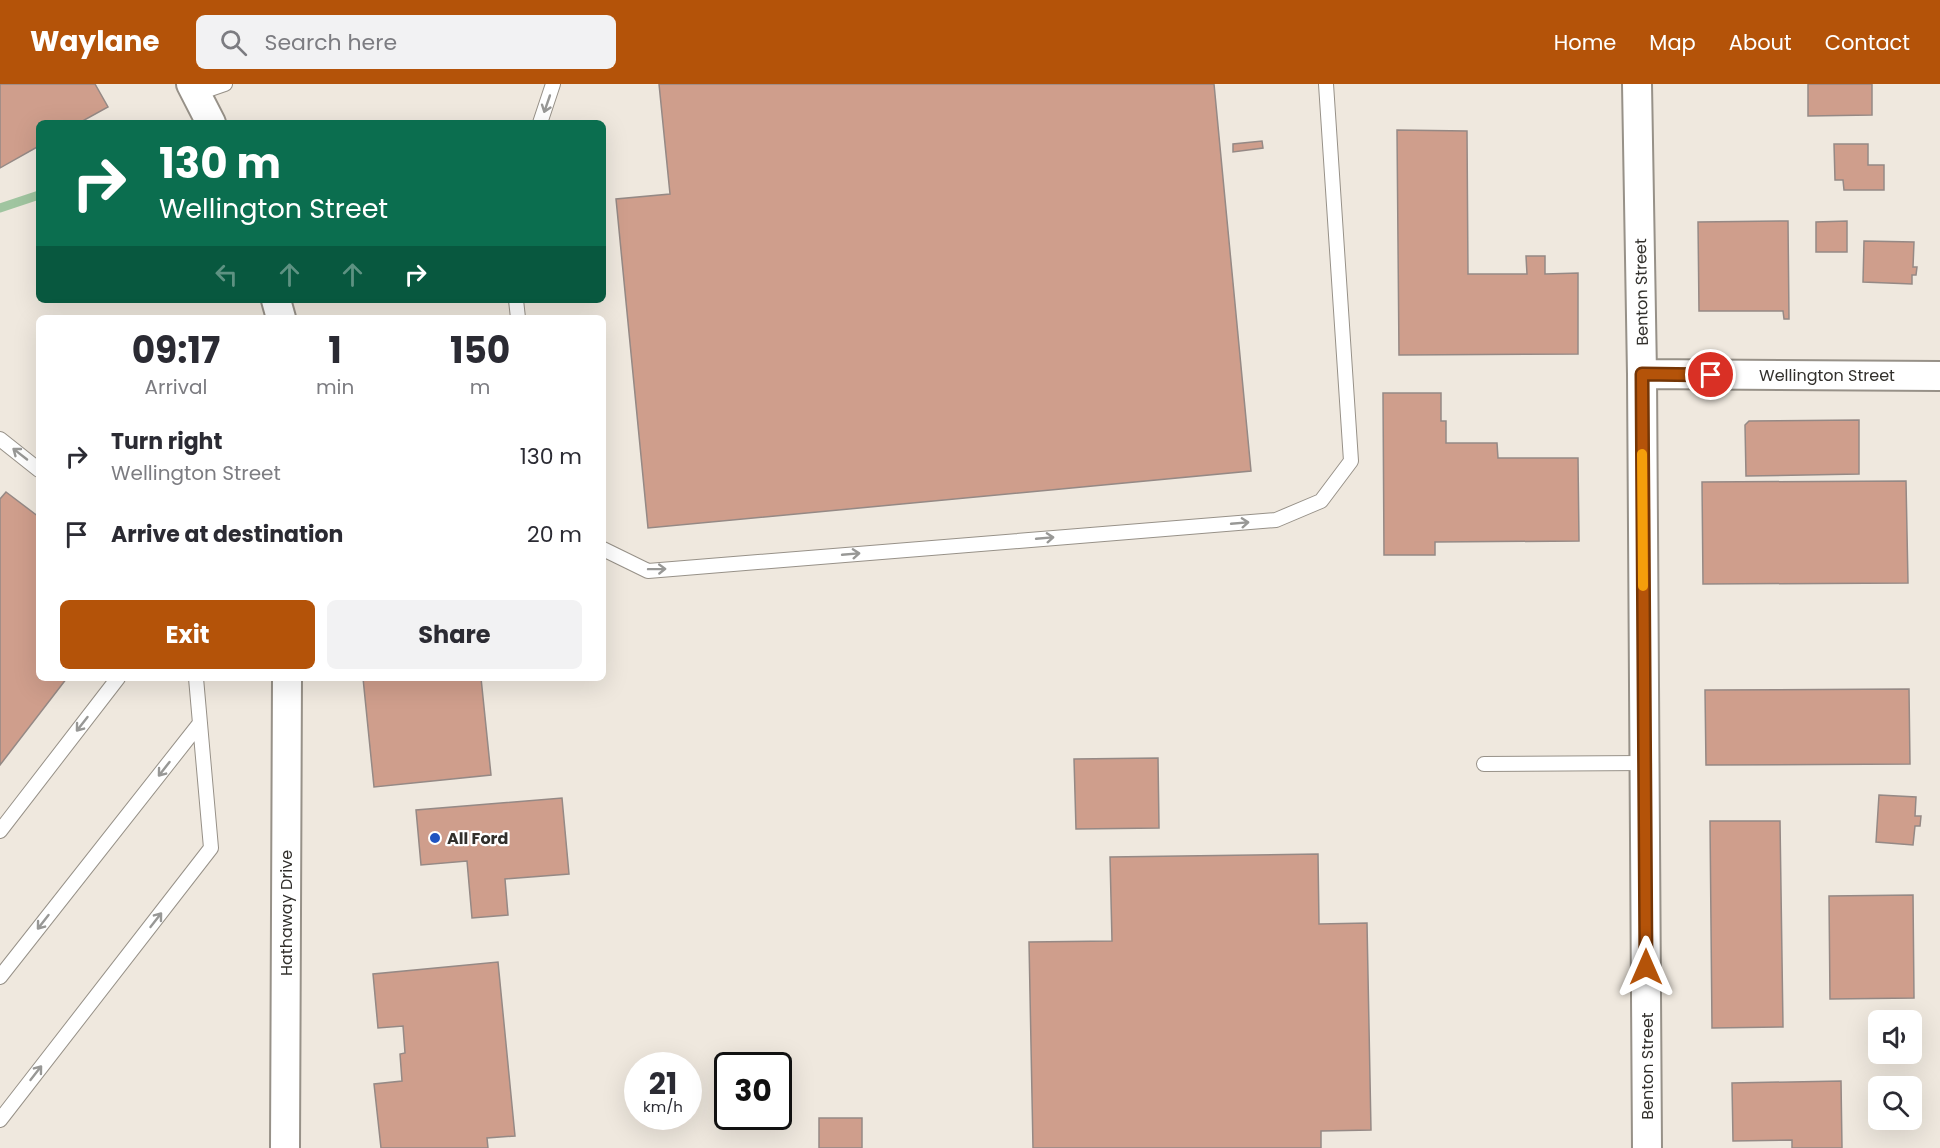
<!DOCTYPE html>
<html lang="en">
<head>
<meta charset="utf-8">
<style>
  :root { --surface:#fff; --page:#f2f2f3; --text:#2b2b33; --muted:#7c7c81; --accent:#b45309 }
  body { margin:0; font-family:Poppins,sans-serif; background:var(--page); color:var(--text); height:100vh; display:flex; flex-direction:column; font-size:22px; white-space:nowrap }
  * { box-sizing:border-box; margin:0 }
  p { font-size:20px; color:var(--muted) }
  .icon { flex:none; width:33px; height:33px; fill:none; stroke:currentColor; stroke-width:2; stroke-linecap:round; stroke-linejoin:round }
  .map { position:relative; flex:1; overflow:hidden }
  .side { position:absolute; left:36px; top:231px; width:570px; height:366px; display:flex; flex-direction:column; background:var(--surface); border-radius:9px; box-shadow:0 6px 24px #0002 }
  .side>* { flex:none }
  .guide { position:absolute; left:36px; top:36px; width:570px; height:183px; border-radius:9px; box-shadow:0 6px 24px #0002; background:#0b6e4f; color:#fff; overflow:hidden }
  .tools { position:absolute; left:1868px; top:926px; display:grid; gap:12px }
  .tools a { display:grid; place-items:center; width:54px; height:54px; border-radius:9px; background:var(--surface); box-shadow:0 6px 24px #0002; font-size:30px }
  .speed { position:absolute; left:624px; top:968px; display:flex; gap:12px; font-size:30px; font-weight:700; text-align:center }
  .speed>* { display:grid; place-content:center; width:78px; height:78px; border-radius:50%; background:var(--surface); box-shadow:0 6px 24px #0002; line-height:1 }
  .speed small { font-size:15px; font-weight:400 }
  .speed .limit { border:3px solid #111; border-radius:9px; background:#fff; color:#111 }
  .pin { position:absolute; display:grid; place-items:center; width:51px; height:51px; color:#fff; margin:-26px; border:3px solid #fff; border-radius:50%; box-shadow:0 2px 6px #0007 }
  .me { position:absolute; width:66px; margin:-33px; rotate:0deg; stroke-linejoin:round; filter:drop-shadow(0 0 4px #0008) }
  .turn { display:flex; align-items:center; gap:21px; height:126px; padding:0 24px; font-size:27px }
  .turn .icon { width:78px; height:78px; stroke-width:2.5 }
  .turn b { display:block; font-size:42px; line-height:51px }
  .lanes { display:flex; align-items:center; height:57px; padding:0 24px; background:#0003; justify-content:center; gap:30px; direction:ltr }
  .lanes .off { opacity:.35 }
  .eta { display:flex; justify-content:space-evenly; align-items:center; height:102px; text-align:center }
  .eta b { font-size:36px; font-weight:700; line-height:42px }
  .primary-button { display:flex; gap:12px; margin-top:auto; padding:12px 24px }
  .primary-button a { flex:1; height:69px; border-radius:9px; background:var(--accent); color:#fff; font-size:24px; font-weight:700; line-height:69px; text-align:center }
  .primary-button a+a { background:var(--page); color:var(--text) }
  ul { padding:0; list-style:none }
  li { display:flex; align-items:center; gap:18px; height:78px; padding:0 24px }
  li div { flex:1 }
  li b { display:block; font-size:22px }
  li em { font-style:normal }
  header { display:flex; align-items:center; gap:36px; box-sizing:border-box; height:84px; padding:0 30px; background:var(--accent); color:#fff }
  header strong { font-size:28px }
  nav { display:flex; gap:33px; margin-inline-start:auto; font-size:21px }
  .search { width:420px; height:54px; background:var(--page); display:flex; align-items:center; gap:15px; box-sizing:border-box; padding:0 21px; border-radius:9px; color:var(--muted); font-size:22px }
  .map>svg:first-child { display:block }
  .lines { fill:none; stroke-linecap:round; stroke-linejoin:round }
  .stream { stroke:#a0c5a0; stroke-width:9 }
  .building { fill:#cf9e8c; stroke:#958985; stroke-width:1.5 }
  .service-casing { stroke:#979188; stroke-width:16 }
  .minor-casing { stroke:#979188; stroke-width:32 }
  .service { stroke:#fff; stroke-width:14 }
  .minor { stroke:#fff; stroke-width:28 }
  .oneway { stroke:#989896 }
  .route-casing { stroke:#753606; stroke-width:15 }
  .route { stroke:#b45309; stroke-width:10 }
  .slow { stroke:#f59e0b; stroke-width:10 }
  .poi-dot { fill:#1f53c0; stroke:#fff; stroke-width:2 }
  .labels { text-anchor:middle; stroke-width:4.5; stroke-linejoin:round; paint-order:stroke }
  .street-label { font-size:16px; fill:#32302c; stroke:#fff }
  .poi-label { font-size:16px; font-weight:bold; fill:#32302c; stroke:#fff; text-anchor:start }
</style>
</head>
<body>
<header>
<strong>Waylane</strong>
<div class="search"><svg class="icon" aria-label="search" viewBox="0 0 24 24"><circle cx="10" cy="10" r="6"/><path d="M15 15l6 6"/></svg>Search here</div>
<nav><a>Home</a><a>Map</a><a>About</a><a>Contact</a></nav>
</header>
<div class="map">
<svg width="1940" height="1064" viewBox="0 0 1940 1064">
  <rect width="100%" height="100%" fill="#efe8de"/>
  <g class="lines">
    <path class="stream" d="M0 124 39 111"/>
  </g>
  <path class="building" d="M0 0H95L108 23 79 39H39V62L0 84Z
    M659 0H1214L1251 387 648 444 616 115 670 110Z
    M1808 0H1872V31L1808 32Z
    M1397 46 1467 47 1468 190H1527L1526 172H1545V190L1578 189V270L1399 271Z
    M1262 57 1263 64 1233 68V60Z
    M1834 60H1868V81H1884V106H1844L1843 96H1835Z
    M1788 137 1789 235H1784L1783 227H1699L1698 138Z
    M1847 137V168H1816V138Z
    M1864 157 1914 158 1913 183H1917L1916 191H1912V200L1863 198Z
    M1383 309H1441V337H1446V359H1497L1498 374H1578L1579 457 1435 458V471H1384Z
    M1859 336V390L1746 392 1745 341 1749 337Z
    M1906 397 1908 499 1703 500 1702 398Z
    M6 408 39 433V594H67L0 681V415Z
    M363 594H481L491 691 374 703Z
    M1909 605 1910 680 1706 681 1705 606Z
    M1158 674 1159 744 1076 745 1074 675Z
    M1879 711 1916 713 1915 732H1921L1920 742H1915L1913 761 1876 758Z
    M562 714 569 790 505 795 508 831 472 834 467 777 421 781 416 726Z
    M1710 737H1780L1783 943 1712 944Z
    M1318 770 1319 840 1367 839 1371 1046 1321 1047V1064H1033L1029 858 1112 857 1110 773Z
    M1913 811 1914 914 1830 915 1829 812Z
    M498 878 515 1052 487 1054 488 1064H381L374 1000 402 997 400 970 405 969 403 942 378 944 373 890Z
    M1841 997 1842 1064H1792V1056L1733 1057 1732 999Z
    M819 1034H862V1064H819Z"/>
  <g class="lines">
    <g class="service-casing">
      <path id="service" d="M196 10 225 0
        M540 39 553 0
        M516 216 518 234
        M0 355 39 386
        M603 465 648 487 1276 436 1321 417 1351 377 1326 0
        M1484 680 1645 679
        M0 747 118 594
        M0 893 200 639
        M0 1036 211 764 196 594"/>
    </g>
    <g class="minor-casing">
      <path id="minor" d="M191 0 211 39
        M1637 0 1642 290 1647 1064
        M276 216 281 234
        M1642 290 1940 292
        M285 1064 287 594"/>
    </g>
    <use href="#service" class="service"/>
    <use href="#minor" class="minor"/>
  </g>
  <defs><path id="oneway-shaft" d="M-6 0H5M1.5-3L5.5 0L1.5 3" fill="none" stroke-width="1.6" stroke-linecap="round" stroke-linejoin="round" transform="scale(1.5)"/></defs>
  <g class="oneway">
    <use href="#oneway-shaft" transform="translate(547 20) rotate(109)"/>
    <use href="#oneway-shaft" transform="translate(20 370) rotate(-142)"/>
    <use href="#oneway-shaft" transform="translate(1240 439) rotate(-5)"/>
    <use href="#oneway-shaft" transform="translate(1045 454) rotate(-5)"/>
    <use href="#oneway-shaft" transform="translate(851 470) rotate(-5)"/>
    <use href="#oneway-shaft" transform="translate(657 485) rotate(-1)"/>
    <use href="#oneway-shaft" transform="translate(82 640) rotate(128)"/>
    <use href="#oneway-shaft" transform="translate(164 685) rotate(128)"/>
    <use href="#oneway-shaft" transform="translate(156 836) rotate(-52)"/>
    <use href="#oneway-shaft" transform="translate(43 838) rotate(128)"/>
    <use href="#oneway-shaft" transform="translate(36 989) rotate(-52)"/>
  </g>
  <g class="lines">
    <g class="route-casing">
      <path id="route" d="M1646 883 1642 290 1711 291"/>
    </g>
    <use href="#route" class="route"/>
    <path class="slow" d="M1642 370 1643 502"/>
  </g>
  <circle class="poi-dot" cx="435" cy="754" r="6"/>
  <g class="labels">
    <g class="street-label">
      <text transform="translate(1641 208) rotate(-91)" y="6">Benton Street</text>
      <text x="1827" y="297">Wellington Street</text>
      <text transform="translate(286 829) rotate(-90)" y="6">Hathaway Drive</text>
      <text transform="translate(1647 982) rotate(-90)" y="6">Benton Street</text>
    </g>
    <g class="poi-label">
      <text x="447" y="760">All Ford</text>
    </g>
  </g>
</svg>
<div class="tools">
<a><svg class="icon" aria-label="sound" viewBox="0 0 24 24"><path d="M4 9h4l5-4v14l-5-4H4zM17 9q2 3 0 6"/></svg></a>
<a><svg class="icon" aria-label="search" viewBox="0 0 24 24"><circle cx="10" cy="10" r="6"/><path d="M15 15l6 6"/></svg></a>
</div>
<div class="speed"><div>21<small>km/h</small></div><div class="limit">30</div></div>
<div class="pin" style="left:1711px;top:291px;background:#d93025"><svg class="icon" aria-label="arrive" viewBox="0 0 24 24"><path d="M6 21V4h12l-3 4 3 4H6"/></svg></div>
<svg class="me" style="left:1646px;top:883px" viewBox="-20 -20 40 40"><path d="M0-17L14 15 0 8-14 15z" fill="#b45309" stroke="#fff" stroke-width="4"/></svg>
<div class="guide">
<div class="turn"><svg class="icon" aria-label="right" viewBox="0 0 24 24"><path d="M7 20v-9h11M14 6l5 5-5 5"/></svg><div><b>130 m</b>Wellington Street</div></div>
<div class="lanes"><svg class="icon off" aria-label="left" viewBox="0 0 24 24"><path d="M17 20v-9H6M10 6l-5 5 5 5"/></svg><svg class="icon off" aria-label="ahead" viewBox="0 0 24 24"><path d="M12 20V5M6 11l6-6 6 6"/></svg><svg class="icon off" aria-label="ahead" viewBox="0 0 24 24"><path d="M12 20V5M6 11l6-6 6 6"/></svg><svg class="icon" aria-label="right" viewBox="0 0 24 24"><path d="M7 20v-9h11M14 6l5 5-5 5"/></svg></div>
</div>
<section class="side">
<div class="eta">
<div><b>09:17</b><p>Arrival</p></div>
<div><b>1</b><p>min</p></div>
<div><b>150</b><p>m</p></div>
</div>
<ul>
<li><svg class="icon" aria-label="right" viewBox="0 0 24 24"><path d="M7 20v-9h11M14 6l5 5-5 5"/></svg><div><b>Turn right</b><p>Wellington Street</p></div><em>130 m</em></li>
<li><svg class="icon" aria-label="arrive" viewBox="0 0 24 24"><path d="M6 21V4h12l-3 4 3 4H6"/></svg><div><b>Arrive at destination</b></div><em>20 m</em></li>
</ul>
<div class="primary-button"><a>Exit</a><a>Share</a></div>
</section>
</div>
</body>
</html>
